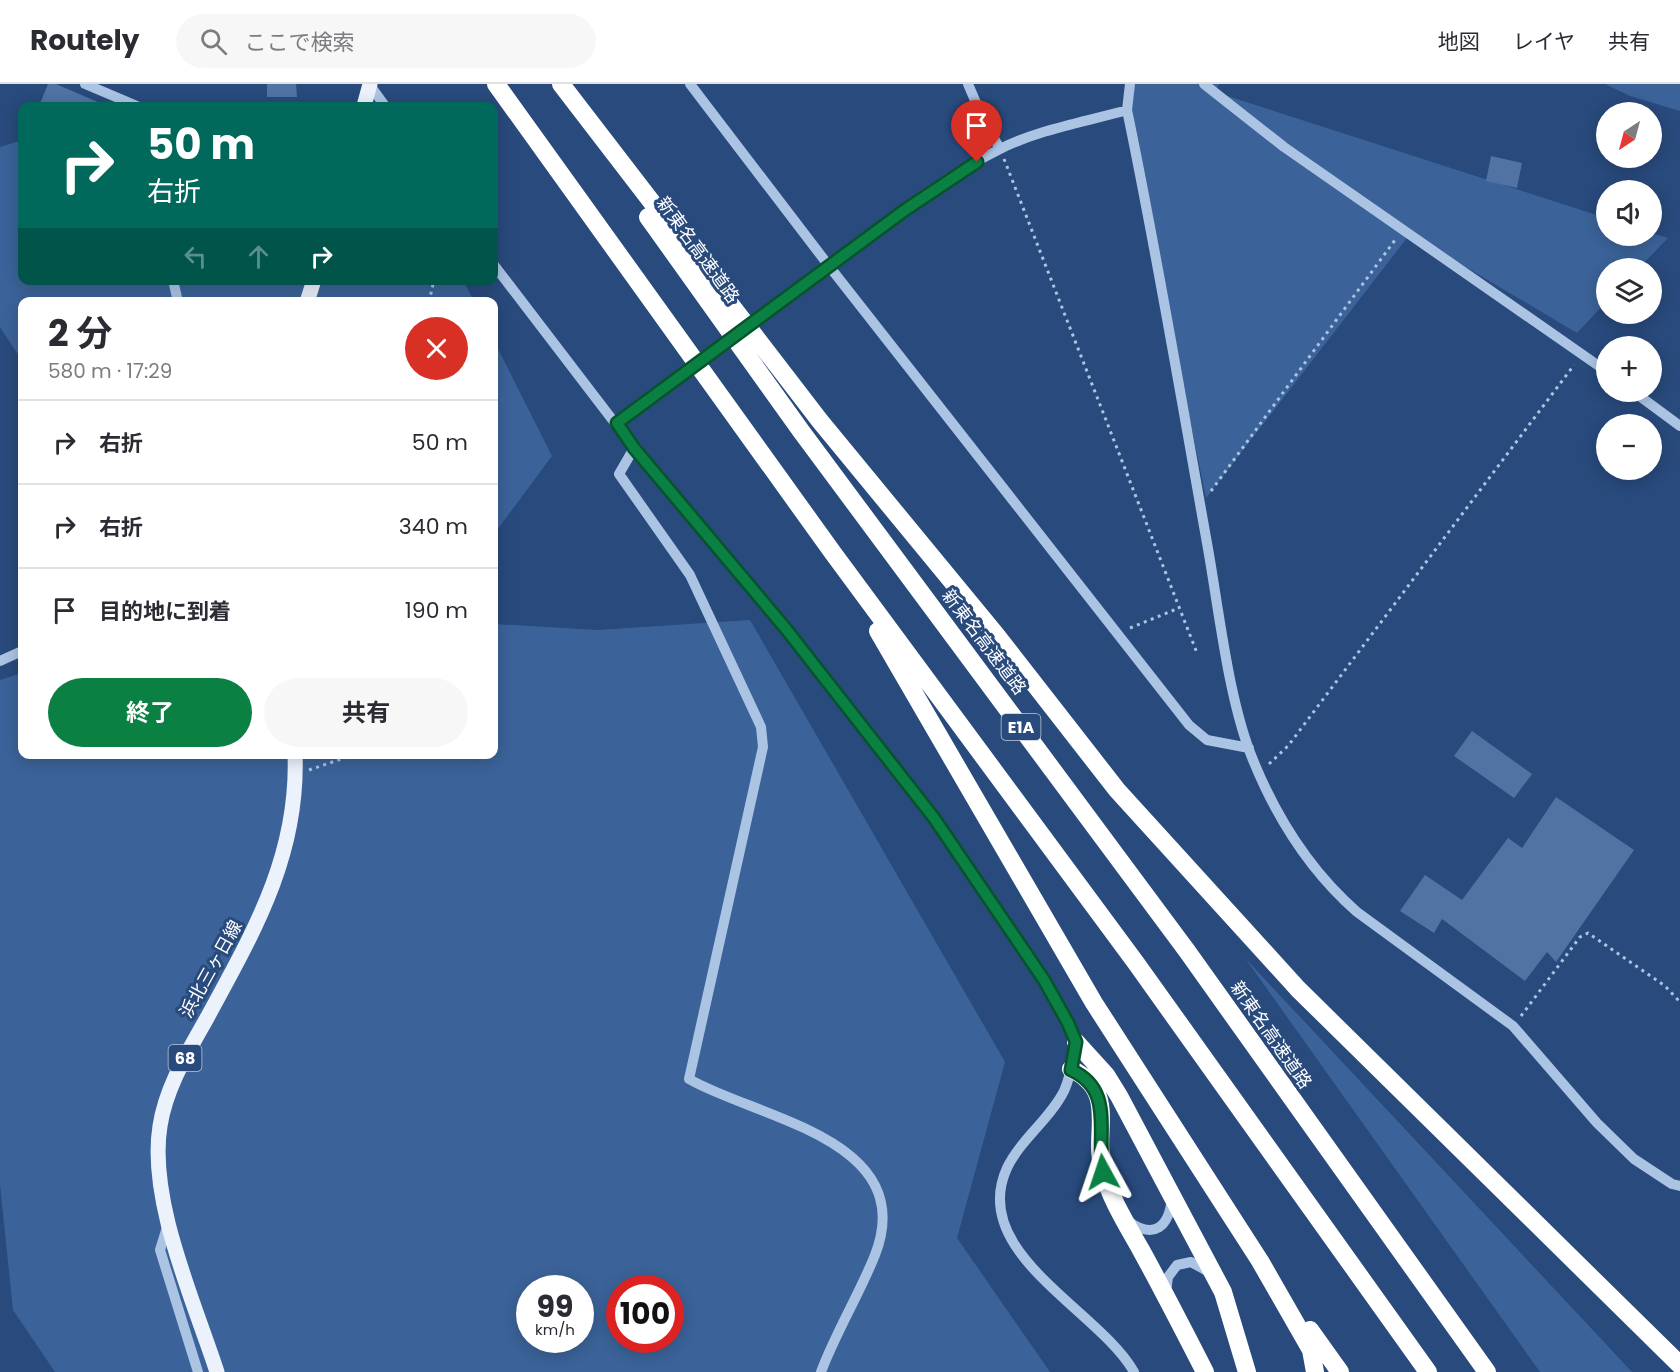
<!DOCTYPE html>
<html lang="ja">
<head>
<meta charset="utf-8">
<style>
  :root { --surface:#fff; --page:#f7f7f7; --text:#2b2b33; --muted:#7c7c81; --line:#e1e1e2; --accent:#0b8043 }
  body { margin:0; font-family:Poppins,"Noto Sans JP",sans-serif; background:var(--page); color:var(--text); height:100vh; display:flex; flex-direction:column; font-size:22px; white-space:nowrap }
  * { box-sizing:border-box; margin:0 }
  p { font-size:20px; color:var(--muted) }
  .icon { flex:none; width:33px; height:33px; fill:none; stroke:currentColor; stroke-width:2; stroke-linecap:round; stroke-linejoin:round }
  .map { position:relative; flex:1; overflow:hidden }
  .sheet { position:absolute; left:18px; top:213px; width:480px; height:462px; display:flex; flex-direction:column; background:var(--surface); border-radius:12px; box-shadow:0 3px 15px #0003 }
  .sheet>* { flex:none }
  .guide { position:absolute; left:18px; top:18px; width:480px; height:183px; border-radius:12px; box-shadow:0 3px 15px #0003; background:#00695c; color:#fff; overflow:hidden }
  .needle { width:39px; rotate:216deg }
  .fabs { position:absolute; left:1596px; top:18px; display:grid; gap:12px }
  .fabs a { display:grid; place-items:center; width:66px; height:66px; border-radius:50%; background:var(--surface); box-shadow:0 3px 15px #0003; font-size:30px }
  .speed { position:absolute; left:516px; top:1191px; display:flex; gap:12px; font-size:30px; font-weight:700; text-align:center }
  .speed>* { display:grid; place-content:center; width:78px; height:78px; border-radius:50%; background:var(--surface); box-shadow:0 3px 15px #0003; line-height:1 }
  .speed small { font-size:15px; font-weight:400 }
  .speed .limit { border:9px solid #d22; background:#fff; color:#111 }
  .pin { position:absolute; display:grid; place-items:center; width:51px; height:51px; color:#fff; margin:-62px -26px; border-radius:50% 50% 50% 0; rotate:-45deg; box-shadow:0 0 6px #0007 }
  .pin .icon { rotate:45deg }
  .me { position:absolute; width:66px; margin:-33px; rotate:355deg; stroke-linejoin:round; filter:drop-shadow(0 0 4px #0008) }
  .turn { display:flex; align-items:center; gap:21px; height:126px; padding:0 30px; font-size:27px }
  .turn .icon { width:78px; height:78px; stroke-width:2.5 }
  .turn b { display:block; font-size:42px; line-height:51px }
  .lanes { display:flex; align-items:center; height:57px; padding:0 30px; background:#0003; justify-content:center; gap:30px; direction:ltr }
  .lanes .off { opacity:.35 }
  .round { display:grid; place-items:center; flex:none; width:63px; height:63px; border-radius:32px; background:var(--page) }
  .overview { display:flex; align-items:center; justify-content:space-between; height:102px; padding:0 30px }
  h1 { font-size:36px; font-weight:700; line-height:45px }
  .primary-button { display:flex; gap:12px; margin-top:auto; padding:12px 30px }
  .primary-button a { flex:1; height:69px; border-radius:36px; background:var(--accent); color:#fff; font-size:24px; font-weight:700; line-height:69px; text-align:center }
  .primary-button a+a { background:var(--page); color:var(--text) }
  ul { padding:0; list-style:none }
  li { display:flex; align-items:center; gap:18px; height:84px; padding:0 30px; border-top:2px solid var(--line) }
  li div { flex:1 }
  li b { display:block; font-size:22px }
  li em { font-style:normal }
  header { display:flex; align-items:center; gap:36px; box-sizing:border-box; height:84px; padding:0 30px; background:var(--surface); border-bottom:2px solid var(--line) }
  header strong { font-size:28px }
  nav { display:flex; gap:33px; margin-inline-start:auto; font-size:21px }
  .search { width:420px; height:54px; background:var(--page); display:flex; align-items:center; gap:15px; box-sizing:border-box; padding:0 21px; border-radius:33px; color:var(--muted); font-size:22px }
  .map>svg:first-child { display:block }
  .green { fill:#3b6399; fill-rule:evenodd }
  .building { fill:#5073a4 }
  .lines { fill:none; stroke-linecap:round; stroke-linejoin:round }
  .path { stroke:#acc4e4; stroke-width:3; stroke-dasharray:3 4.5; stroke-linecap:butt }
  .minor { stroke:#acc4e4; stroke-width:10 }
  .major { stroke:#ecf2fc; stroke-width:15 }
  .highway { stroke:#fff; stroke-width:18 }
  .minor-bridge { stroke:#acc4e4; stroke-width:10 }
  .route-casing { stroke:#07532c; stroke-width:15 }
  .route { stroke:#0b8043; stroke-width:10 }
  .labels { text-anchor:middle; stroke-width:6; stroke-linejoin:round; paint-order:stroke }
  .shield { fill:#284a7c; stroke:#bec9d8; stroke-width:1.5 }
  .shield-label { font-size:16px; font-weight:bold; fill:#fff }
  .street-label { font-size:18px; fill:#fff; stroke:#284a7c }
</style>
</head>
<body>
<header>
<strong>Routely</strong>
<div class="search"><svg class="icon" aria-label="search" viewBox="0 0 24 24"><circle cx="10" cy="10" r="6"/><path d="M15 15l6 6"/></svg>ここで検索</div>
<nav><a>地図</a><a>レイヤ</a><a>共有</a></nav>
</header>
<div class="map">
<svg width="1680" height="1288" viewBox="0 0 1680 1288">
  <rect width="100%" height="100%" fill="#284a7c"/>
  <path class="green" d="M1133 0H1219L1215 8 1606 134V152H1652V149L1668 154 1639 184H1606V218L1577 249 1410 150 1206 414 1128 32Z
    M1605 0H1680V27L1630 12Z
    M16 58H22V196H463L474 217 22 218V277L0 243V63Z
    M494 257 552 372 494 450Z
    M750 536 1005 978 957 1154 1050 1288H55L13 1226 0 1101V596L22 589V670H494V540L598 546ZM530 1204H580V1256H530ZM620 1204H670V1256H620Z
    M1245 874 1632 1288H1540Z"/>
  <path class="building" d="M48 0H56L107 22H39Z
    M267 0H296L297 13H267Z
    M1491 72 1522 79 1517 104 1486 97Z
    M1472 647 1532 690 1514 714 1454 672Z
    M1556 713 1634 766 1556 878 1547 868 1525 897 1442 835 1434 849 1400 827 1425 791 1462 816 1508 754 1522 764Z"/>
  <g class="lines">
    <path class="path" d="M1004 75 1197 569
      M429 218 434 196
      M1211 407 1395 156
      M1130 544 1179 524
      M1269 680 1288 662 1574 281
      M309 686 356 670
      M1521 932 1580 853 1588 849 1665 902 1680 918"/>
    <path class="minor" d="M85 0 137 22
      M369 0 385 22
      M690 0 829 182 1189 641 1207 656 1249 664
      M968 0 983 35 1000 65
      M1130 0 1127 26C1157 170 1181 314 1207 459 1219 525 1228 615 1253 676 1277 735 1309 786 1357 828L1513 942 1597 1039 1634 1075 1672 1100 1680 1102
      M1204 0 1284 63 1606 287
      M494 181 634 364 786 545 934 734 1043 896 1076 958C1073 974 1071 992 1064 1007 1050 1035 1021 1055 1007 1084 968 1169 1099 1226 1134 1288
      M814 193C874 150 933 98 1000 65 1040 45 1085 38 1127 26
      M173 196 178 218
      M1634 308 1680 342
      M617 339 645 319
      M634 364 619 390 690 491 761 643 763 663 689 995C756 1034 920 1055 875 1171 859 1211 836 1248 821 1288
      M0 577 22 567
      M1128 1137C1154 1156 1169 1143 1172 1114
      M168 1140 160 1166 198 1288
      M1166 1209 1168 1193 1177 1181 1191 1178 1211 1189"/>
    <path class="major" d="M364 22 370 0
      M307 218 314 196
      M217 1288C194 1217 148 1116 160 1042 166 1003 188 968 207 934 253 849 299 772 295 670"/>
    <path class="highway" d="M496 0 833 469 1136 879 1428 1288
      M561 0 820 337 997 552 1117 706 1298 905 1680 1281
      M648 133 801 347 1187 867 1487 1288
      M878 547 1094 919 1260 1177 1311 1266 1315 1288
      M1076 958 1106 991 1119 1012 1223 1208 1247 1288
      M1071 985C1119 1008 1092 1048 1103 1087 1110 1114 1127 1141 1141 1166 1163 1206 1184 1247 1205 1288
      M1310 1246 1340 1288"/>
    <path class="minor-bridge" d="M645 319 814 193"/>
  </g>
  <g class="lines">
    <g class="route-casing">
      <path id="route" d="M977 78 905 126 617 339 634 364 786 545 934 734 1044 896 1068 939 1076 958 1071 986C1115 1006 1096 1048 1103 1088"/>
    </g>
    <use href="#route" class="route"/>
  </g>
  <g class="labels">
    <g class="shield">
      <rect x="1001.5" y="630" width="39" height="26" rx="4.5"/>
      <rect x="168.5" y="961" width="33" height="26" rx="4.5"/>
    </g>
    <g class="shield-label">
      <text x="1021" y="649">E1A</text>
      <text x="185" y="980">68</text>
    </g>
    <g class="street-label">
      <text transform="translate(698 166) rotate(54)" y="6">新東名高速道路</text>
      <text transform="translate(984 558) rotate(53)" y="6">新東名高速道路</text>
      <text transform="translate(211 885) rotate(-61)" y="6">浜北三ヶ日線</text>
      <text transform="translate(1271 951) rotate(55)" y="6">新東名高速道路</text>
    </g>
  </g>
</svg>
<div class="fabs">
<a><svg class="needle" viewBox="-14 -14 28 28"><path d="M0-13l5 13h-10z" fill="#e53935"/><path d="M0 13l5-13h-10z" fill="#7c7c81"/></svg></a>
<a><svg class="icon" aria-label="sound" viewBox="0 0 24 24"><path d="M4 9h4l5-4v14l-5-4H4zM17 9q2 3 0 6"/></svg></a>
<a><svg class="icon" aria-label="layers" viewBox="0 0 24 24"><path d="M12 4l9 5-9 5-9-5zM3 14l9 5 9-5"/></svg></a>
<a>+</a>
<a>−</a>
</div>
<div class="speed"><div>99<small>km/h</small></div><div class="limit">100</div></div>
<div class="pin" style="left:977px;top:78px;background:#d93025"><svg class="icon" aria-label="arrive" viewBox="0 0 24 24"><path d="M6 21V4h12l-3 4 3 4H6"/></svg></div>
<svg class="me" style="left:1103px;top:1088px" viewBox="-20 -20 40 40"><path d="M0-17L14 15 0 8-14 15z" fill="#0b8043" stroke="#fff" stroke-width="4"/></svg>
<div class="guide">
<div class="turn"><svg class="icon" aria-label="right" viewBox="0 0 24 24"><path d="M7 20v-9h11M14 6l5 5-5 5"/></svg><div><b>50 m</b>右折</div></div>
<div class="lanes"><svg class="icon off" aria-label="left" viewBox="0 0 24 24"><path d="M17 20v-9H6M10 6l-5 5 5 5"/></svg><svg class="icon off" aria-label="ahead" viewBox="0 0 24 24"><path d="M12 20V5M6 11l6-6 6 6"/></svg><svg class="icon" aria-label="right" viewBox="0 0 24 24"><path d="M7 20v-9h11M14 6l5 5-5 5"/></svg></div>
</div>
<section class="sheet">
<div class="overview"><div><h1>2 分</h1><p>580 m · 17:29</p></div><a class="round" style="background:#d93025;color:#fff"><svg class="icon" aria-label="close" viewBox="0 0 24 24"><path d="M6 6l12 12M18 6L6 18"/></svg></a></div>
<ul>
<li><svg class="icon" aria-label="right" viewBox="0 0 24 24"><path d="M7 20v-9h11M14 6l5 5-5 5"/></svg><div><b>右折</b></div><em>50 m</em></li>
<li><svg class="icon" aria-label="right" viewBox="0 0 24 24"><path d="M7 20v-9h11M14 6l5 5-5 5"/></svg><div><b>右折</b></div><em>340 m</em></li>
<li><svg class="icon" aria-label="arrive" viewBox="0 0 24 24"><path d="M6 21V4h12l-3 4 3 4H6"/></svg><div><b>目的地に到着</b></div><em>190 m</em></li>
</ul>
<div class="primary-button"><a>終了</a><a>共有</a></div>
</section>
</div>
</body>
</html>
